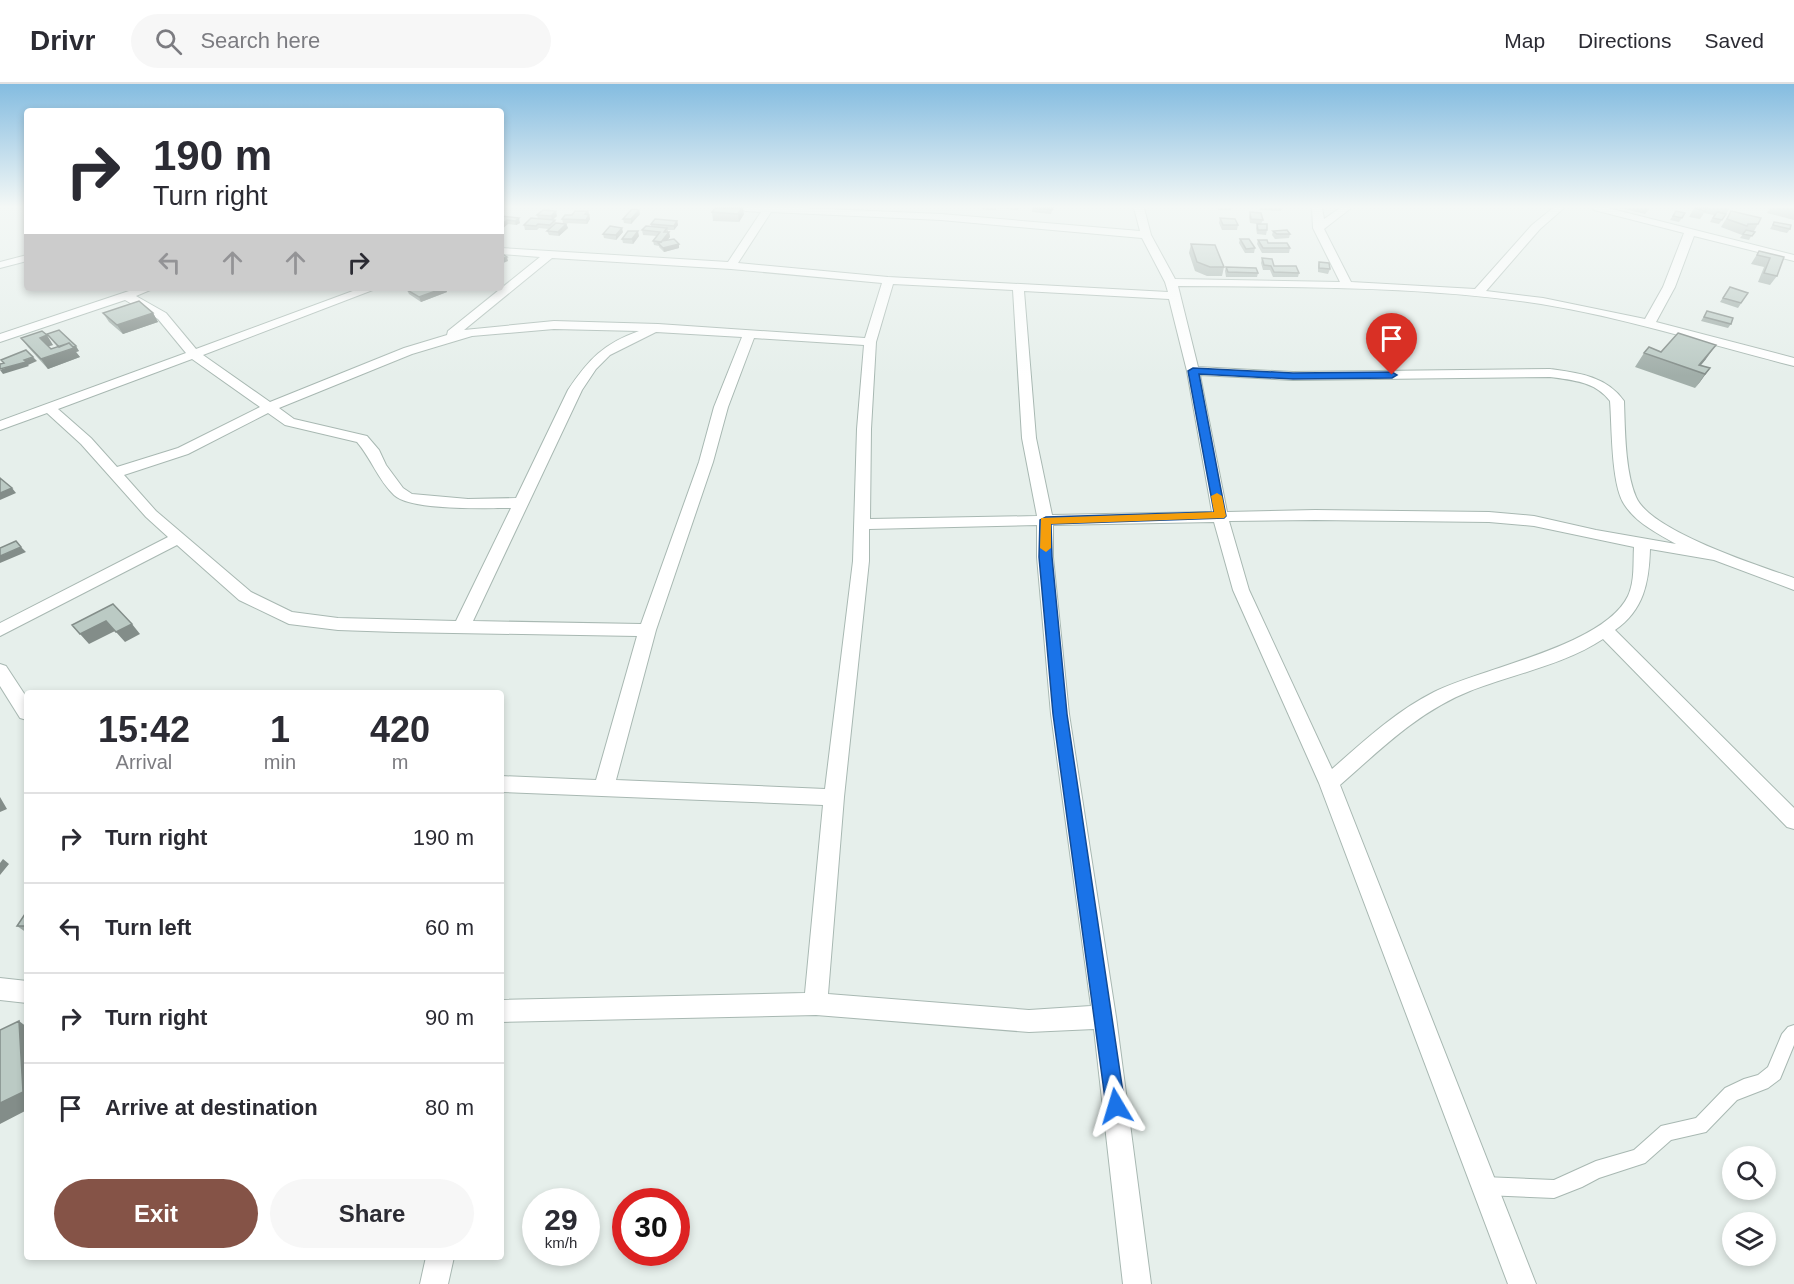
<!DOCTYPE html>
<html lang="en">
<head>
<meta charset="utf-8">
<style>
  :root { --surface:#fff; --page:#f7f7f7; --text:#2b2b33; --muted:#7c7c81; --line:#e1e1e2; --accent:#855347 }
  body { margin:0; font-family:Helvetica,sans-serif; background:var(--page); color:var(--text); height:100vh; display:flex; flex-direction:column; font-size:22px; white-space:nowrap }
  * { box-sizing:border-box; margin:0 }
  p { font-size:20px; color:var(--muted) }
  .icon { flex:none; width:33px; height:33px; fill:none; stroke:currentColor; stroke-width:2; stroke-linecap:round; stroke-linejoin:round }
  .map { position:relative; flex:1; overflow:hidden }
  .panel { position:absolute; left:24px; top:606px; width:480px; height:570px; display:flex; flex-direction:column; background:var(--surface); border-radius:6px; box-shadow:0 3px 9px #0003 }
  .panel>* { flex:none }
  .top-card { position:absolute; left:24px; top:24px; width:480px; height:183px; border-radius:6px; box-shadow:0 3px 9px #0003; background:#fff; color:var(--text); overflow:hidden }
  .buttons { position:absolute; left:1722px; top:1062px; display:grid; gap:12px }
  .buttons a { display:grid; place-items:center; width:54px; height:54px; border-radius:50%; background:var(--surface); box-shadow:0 3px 9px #0003; font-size:30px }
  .speed { position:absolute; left:522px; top:1104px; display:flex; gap:12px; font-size:30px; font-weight:700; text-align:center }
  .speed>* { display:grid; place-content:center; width:78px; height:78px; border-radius:50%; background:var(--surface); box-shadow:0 3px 9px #0003; line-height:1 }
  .speed small { font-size:15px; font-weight:400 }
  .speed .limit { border:9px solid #d22; background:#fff; color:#111 }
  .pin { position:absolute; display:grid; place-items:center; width:51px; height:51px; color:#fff; margin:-62px -26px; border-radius:50% 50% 50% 0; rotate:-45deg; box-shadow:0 0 6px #0007 }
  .pin .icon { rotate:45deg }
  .me { position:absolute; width:66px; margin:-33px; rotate:353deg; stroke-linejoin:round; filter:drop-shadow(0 0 4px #0008) }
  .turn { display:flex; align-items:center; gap:21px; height:126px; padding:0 30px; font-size:27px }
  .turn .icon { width:78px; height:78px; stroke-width:2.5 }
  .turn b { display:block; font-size:42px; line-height:51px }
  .lanes { display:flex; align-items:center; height:57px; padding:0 30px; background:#0003; justify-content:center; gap:30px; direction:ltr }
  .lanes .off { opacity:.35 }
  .eta { display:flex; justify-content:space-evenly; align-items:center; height:102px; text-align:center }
  .eta b { font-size:36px; font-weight:700; line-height:42px }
  .cta { display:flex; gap:12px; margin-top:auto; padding:12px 30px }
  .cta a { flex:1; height:69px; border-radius:36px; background:var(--accent); color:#fff; font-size:24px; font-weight:700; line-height:69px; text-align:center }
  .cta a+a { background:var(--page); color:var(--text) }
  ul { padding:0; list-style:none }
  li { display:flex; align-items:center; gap:18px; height:90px; padding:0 30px; border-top:2px solid var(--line) }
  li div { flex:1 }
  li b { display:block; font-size:22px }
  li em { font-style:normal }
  header { display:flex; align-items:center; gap:36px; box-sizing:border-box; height:84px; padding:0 30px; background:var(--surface); border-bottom:2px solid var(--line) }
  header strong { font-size:28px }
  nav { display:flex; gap:33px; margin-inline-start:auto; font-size:21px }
  .search { width:420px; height:54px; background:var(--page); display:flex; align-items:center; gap:15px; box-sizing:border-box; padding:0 21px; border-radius:33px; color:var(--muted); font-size:22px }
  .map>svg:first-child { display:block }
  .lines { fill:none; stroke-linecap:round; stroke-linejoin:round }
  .lane-casing { stroke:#a8b8b2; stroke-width:2 }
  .street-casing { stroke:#a8b8b2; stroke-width:2 }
  .lane { fill:#fff; fill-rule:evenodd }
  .street { fill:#fff; fill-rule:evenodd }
  .wall { fill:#a1aea9 }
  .shaded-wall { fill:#838d89 }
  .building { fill:#bbcac4; stroke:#838d89; stroke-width:1.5 }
  .route { fill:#1a73e8; stroke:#114b97; stroke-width:1.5 }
  .slow { fill:#f59e0b }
</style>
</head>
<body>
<header>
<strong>Drivr</strong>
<div class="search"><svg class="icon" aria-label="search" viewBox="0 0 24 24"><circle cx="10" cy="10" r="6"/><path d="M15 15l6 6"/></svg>Search here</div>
<nav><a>Map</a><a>Directions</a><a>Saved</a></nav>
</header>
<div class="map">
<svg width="1794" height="1200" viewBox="0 0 1794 1200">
  <rect width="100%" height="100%" fill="#e6efeb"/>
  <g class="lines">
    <g class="lane-casing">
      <path id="lane" d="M1794 941V961L1780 995 1768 1004 1737 1016 1706 1048 1671 1056 1645 1079 1599 1094 1582 1103 1554 1114 1484 1111 1478 1108 1475 1102 1478 1096 1484 1093 1554 1096 1596 1077 1634 1066 1661 1042 1696 1034 1725 1004 1744 995 1758 991 1768 983 1782 950 1788 943Z"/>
    </g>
    <g class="street-casing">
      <path id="street" d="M740 124H803L941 130 1140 147 1134 124H1144L1151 151 1175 195 1340 198 1313 144 1312 124H1322L1324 135 1340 124H1351L1324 145 1351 198 1475 205 1532 141 1553 124H1564L1540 145 1486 207 1543 214 1645 235 1663 203 1684 149 1594 126 1593 124H1608L1794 171V177L1694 152 1675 203 1656 238 1794 274V282C1710 261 1627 234 1541 220 1422 202 1299 203 1178 202L1198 283 1293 288 1550 285C1579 289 1606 292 1624 317 1625 346 1625 387 1636 413 1650 447 1759 482 1794 494V506L1714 476 1650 465C1649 498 1644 526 1615 546L1794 724V745L1787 743 1603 555C1564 581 1513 590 1470 607 1419 627 1380 666 1340 701L1536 1200H1508L1319 699 1233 506 1214 438 1053 441V473L1069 630 1116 933 1151 1200H1123L1094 945 1029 948 816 931 501 938V916L805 909 823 721 501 708V692L596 696 637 552 396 548 338 546 289 540 239 516 177 461 0 552V539L168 453 146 433 81 360 47 329 0 346V337L186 269 158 235 125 216 0 258V250L138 204H155L136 212 166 229 196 265 361 204H378L203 271 270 318 404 264 447 251 448 247 540 173 501 170V164L728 178 761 128 745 127ZM771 128 941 136 1142 154 1165 198 1168 208 888 193 738 179ZM552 174 731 185 882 199 865 254 658 240 554 237 464 246ZM893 200 1013 206 1022 354 1037 432 870 435 871 345 876 258ZM1024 207 1169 215 1187 287 1212 428 1052 431 1036 354ZM554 245 639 247C603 260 589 275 568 306L516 414 468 415 412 410 403 404 386 381 379 366 367 352 294 335 279 324 412 270 472 252ZM656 248 742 253 714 323 699 378 641 540 473 537 582 306 596 285 610 271ZM754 254 864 261 857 345 853 477 825 705 616 696 656 546 713 378 728 323ZM192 275 260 323 178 364 117 383 91 354 58 325ZM1200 291 1293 296 1550 293C1573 296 1596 298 1610 317 1612 342 1611 400 1624 420 1636 439 1657 449 1676 460L1596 446 1534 432 1489 428 1315 426 1227 428ZM268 329 285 341 357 358C371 374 378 396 394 411 411 427 486 424 511 424L456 537 338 534 292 528 251 508 156 427 124 391 188 370ZM1315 436 1489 438 1534 442 1634 463C1633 479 1635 497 1628 512 1604 562 1482 584 1434 608 1396 627 1364 657 1332 685L1249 506 1229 437ZM1037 441V473L1051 630 1091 922 1029 926 828 910 844 713 869 477V445Z
        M27 171V177L0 184V178Z
        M0 580 6 582 27 614V636L20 634 0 602Z
        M0 894 27 897V919L0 916Z
        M426 1173H454L448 1200H420Z"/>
    </g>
    <use href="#lane" class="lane"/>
    <use href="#street" class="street"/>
  </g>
  <path class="wall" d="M981 124H996V126L981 125Z
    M997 124H1019L1018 126Z
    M1033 124 1053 125 1051 130 1032 128Z
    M1218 124H1231V126H1218Z
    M1259 124H1282L1281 127 1260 126Z
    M1621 124H1650L1645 130Z
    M1694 124H1730L1719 140 1710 138 1714 131 1704 129 1700 135 1689 133Z
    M1770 124H1794V136L1767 129Z
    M639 126 640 130 631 140 624 139 623 135Z
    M588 127 590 135 587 140 566 139 568 144 559 152 549 151 547 147 549 145 539 144 537 146H525L524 141 538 135 537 131 557 132 553 136H555L556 139H563L562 135 572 131Z
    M1676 127 1685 129 1679 138 1670 136Z
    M1731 127 1758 140 1749 156 1740 154 1744 149 1742 151 1721 143Z
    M712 128 744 130 739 138 713 137Z
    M1250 128 1263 136 1261 140 1267 146 1266 151 1257 150 1256 144 1257 140 1250 139 1249 133Z
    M501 132 520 139 516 141 508 140Z
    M1220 134 1238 141 1237 146H1222L1219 139Z
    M677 137 678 141 674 146H668V148H669L670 153 667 156 679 164 664 168 659 163V162L654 161 653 157 657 152 643 151 642 146 651 142V140Z
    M1774 138 1790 145 1787 149 1770 145Z
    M1273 147 1290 150 1289 154 1275 155 1272 151Z
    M623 148 616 156 604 154 603 150Z
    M639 152 633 160 623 159 622 155Z
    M1240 155 1255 164 1254 169H1245L1239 159Z
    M1258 156 1290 164 1289 169H1262L1257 160Z
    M1191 160 1224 183 1222 192H1207L1195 187 1189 169Z
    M1759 167 1784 173 1777 192 1770 201 1758 198 1764 183 1751 180Z
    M1262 174 1274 182 1299 189 1298 193H1273L1270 186H1263L1261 179Z
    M1319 178 1330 185 1328 190 1318 188V182Z
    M1226 183 1258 189 1257 193H1226L1225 187Z
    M1730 203 1748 209 1738 224 1720 218Z
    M423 204H445L447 208 421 218 409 210 407 206H417Z
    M1707 227 1731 240 1728 244 1701 237Z
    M103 229H153L158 238 123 250 109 238Z
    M47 250 79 267 76 268 80 273 48 285 28 263 21 254 53 261 48 262 51 265 58 263Z
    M1661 268 1706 275 1701 281 1710 284 1695 304 1635 283 1644 269Z
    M27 827V849L17 842Z"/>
  <path class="shaded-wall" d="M742 124H743L744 130 739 138 738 130Z
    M639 126 640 130 631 140V135Z
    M556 127 557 132 552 136 551 132Z
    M588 127 590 135 587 140 585 130Z
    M519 134 520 139 516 141 515 137Z
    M507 136 508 140 501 146V141Z
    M677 137 678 141 674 146V142Z
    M566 140 568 144 559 152 558 148Z
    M622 144 623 148 616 156V151Z
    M638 147 639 152 633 160 632 155Z
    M669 148 670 153 663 162 662 157Z
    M679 160V164L664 168 663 164Z
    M507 173 508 177 501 180V175Z
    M444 204H445L447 208 421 218 419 213Z
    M153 229 158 238 123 250 117 241Z
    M47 251 53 261 46 263 40 254Z
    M1716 261 1706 275 1696 287 1699 281Z
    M76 262 79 267 76 268 80 273 48 285 41 275Z
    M33 273 37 277 28 281 29 282 3 290 0 286Z
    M1710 284 1700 298 1695 304 1705 290Z
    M12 404 16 409 0 416V409Z
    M21 463 26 468 0 479V472Z
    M106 537 115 547 89 560 80 550Z
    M132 540 140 550 125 558 116 548Z
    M0 713 7 725 0 728Z
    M3 775 9 780 0 791V779Z
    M19 937 27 943V1026L0 1040V1019Z"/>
  <path class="building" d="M715 124H742L738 130 712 128Z
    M1033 124H1053L1052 126Z
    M1694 124H1707L1705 127Z
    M632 125 639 126 631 135H623Z
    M543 126 556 127 551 132 537 131Z
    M575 127H588L585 130 589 131 586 136 562 135 565 131H572Z
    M1676 127 1685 129 1682 134 1673 132Z
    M1731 127 1761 134 1758 140H1748L1747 142 1727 135Z
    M1250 128 1261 129 1263 136 1251 135Z
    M1717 128 1726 130 1722 136 1713 134Z
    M501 132 519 134 515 137 507 136 501 141Z
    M531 134 555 136 550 141 538 140 536 142 524 141Z
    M1220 134 1235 135 1238 141H1223Z
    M655 135 677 137 674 142 651 140Z
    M1774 138 1791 141 1790 145 1773 141Z
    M556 139 566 140 558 148 547 147Z
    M1257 140H1267V146H1258Z
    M610 142 622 144 616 151 603 150Z
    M646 142 667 144 664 148H669L662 157 674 155 679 160 663 164 658 159 662 158 653 157 660 148 642 146Z
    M1287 146 1290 150H1277L1273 147Z
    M1746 146 1755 148 1752 152 1743 150Z
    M628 147H638L632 155H622Z
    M1240 155H1249L1255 164 1246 165Z
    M1258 156H1267L1268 159H1287L1290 164H1263Z
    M1191 160 1215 161 1224 183H1210L1197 178Z
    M1759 167 1784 173 1777 192 1764 189 1770 174 1757 171Z
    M501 169 507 173 501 175Z
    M1262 174 1272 175 1274 182H1296L1299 189 1274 188 1271 182 1264 181Z
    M1319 178 1329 179 1330 185 1319 184Z
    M1226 183 1256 184 1258 189 1228 188Z
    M1730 203 1748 209 1741 219 1723 214Z
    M412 204H414L417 206 423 204H444L419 213 407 206Z
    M139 217 153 229 117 241 103 229Z
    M1707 227 1733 234 1731 240 1704 233Z
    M59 246 76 262 73 263 69 259 59 263 47 250Z
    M42 247 47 251 40 254 51 265 69 259 74 264 41 275 21 254Z
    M1678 249 1716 261 1699 281 1710 284 1705 290 1644 269 1649 263 1661 268Z
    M26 266 33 273 24 276 26 278 0 285V280L4 279 1 276Z
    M0 394 12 404 0 409Z
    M16 457 21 463 0 472V464Z
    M113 520 132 540 116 548 106 537 80 550 72 541Z
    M27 827V842H17Z
    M19 937 23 1008 0 1019V946Z"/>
  <linearGradient id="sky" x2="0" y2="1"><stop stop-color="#84bce0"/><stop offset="0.42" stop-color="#f4f8f6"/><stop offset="1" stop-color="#f4f8f6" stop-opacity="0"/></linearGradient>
  <rect width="1794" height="292" fill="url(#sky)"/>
  <path class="route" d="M1193 284 1293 289 1392 288 1397 291 1392 294 1293 295 1199 290 1226 432 1224 434 1051 440 1052 473 1067 630 1125 1022 1123 1029 1116 1032 1109 1029 1106 1022 1053 630 1039 473 1040 436 1046 433 1214 428 1188 287Z"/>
  <path class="slow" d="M1217 409 1222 412 1226 432 1224 434 1051 440V464L1046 468 1040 464 1041 434 1214 428 1211 412Z"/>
</svg>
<div class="buttons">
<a><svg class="icon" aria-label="search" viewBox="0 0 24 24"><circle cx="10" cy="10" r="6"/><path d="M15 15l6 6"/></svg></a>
<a><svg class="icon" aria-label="layers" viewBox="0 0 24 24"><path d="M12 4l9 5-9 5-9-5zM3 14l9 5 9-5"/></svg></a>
</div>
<div class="speed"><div>29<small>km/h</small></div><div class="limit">30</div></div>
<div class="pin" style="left:1392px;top:291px;background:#d93025"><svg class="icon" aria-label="arrive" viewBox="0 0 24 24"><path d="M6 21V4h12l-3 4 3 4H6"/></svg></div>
<svg class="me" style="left:1116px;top:1022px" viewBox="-20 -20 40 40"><path d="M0-17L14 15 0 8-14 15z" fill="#1a73e8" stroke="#fff" stroke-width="4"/></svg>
<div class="top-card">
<div class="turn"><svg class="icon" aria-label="right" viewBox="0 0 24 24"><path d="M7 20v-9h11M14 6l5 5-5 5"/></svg><div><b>190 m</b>Turn right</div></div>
<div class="lanes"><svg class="icon off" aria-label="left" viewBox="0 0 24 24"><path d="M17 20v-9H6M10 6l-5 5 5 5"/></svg><svg class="icon off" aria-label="ahead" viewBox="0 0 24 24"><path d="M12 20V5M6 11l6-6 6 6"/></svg><svg class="icon off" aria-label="ahead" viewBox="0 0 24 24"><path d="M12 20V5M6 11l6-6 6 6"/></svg><svg class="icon" aria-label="right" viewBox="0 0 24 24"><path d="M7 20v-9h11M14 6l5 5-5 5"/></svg></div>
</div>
<section class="panel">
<div class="eta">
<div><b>15:42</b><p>Arrival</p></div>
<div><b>1</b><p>min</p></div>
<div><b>420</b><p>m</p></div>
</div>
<ul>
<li><svg class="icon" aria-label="right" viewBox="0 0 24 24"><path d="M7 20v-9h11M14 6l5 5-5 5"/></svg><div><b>Turn right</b></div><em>190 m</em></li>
<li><svg class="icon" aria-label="left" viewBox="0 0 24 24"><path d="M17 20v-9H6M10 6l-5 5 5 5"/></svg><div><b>Turn left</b></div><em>60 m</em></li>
<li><svg class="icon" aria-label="right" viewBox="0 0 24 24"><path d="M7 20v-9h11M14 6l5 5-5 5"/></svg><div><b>Turn right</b></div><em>90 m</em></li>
<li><svg class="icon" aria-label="arrive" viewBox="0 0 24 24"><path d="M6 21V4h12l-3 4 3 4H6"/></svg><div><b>Arrive at destination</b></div><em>80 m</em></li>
</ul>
<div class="cta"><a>Exit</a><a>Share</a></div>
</section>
</div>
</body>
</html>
